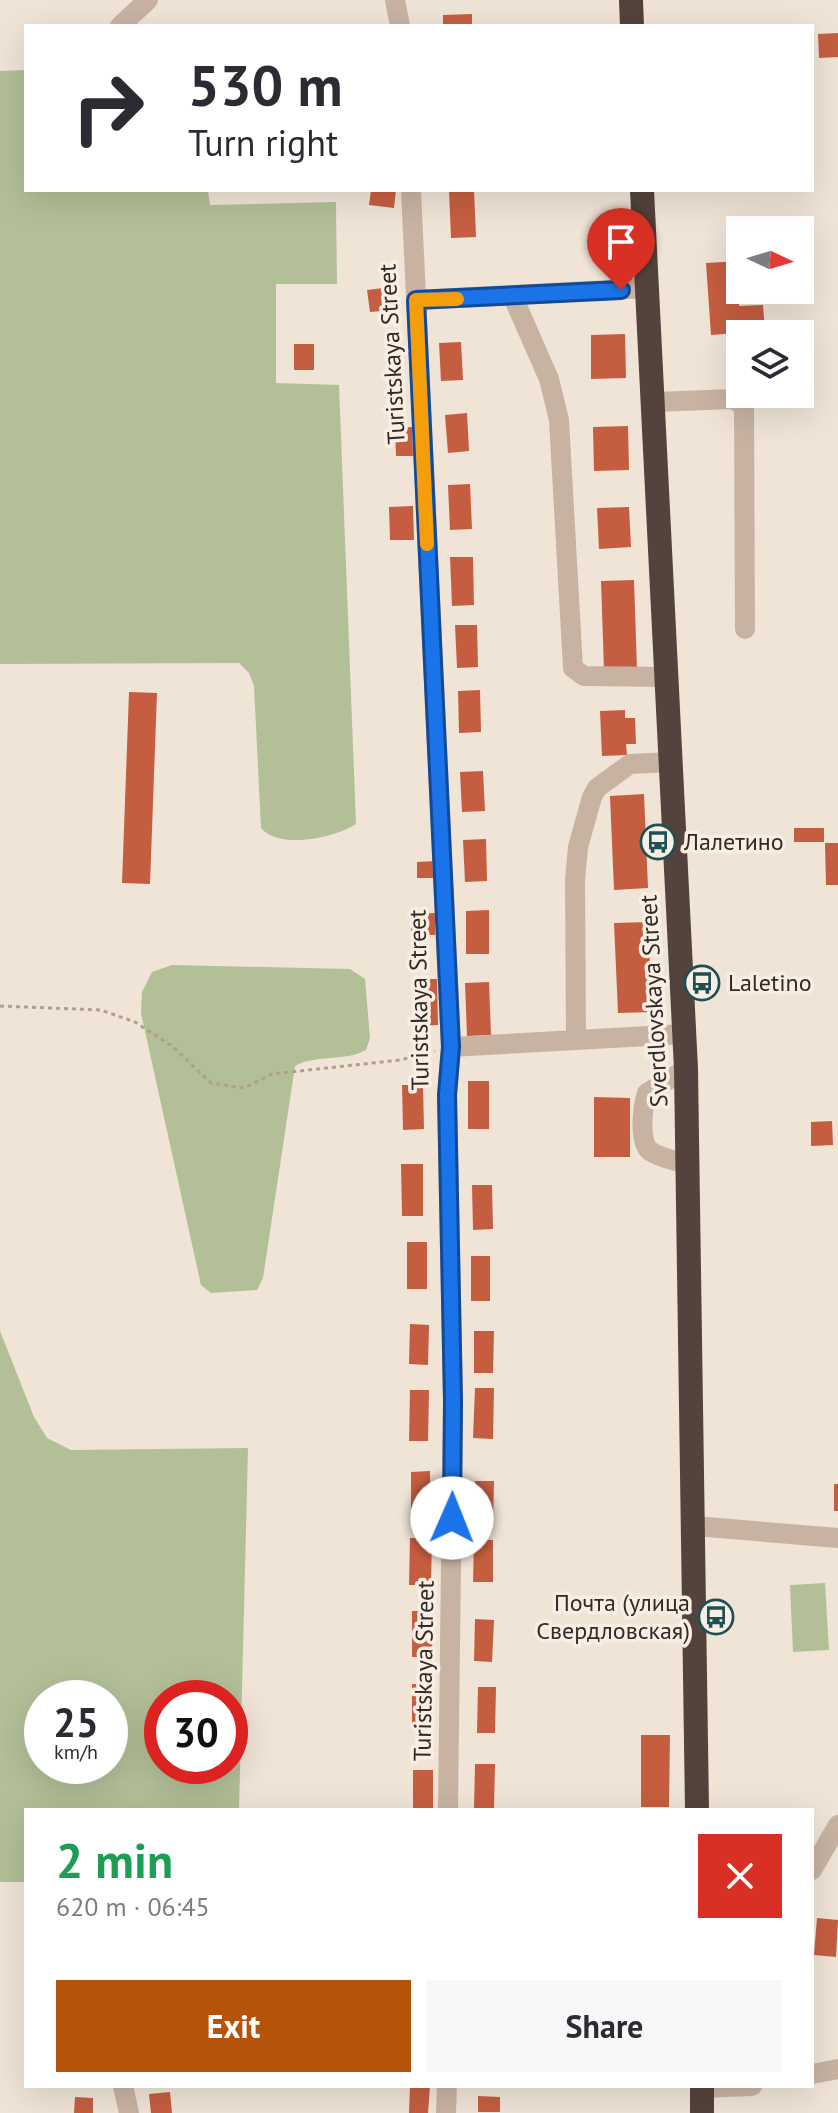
<!DOCTYPE html>
<html lang="en">
<head>
<meta charset="utf-8">
<style>
  :root { --surface:#fff; --page:#f7f7f7; --text:#2b2b33; --muted:#7c7c81; --accent:#b45309 }
  body { margin:0; font-family:"PT Sans",sans-serif; background:var(--page); color:var(--text); height:100vh; display:flex; flex-direction:column; font-size:30px; white-space:nowrap }
  * { box-sizing:border-box; margin:0 }
  p { font-size:26px; color:var(--muted) }
  .icon { flex:none; width:44px; height:44px; fill:none; stroke:currentColor; stroke-width:2; stroke-linecap:round; stroke-linejoin:round }
  .map { position:relative; flex:1; overflow:hidden }
  .drawer { position:absolute; left:24px; top:1808px; width:790px; height:280px; display:flex; flex-direction:column; background:var(--surface); border-radius:0px; box-shadow:0 8px 32px #0002 }
  .drawer>* { flex:none }
  .hud { position:absolute; left:24px; top:24px; width:790px; height:168px; border-radius:0px; box-shadow:0 8px 32px #0002; background:#fff; color:var(--text); overflow:hidden }
  .needle { width:52px; rotate:94deg }
  .buttons { position:absolute; left:726px; top:216px; display:grid; gap:16px }
  .buttons a { display:grid; place-items:center; width:88px; height:88px; border-radius:0px; background:var(--surface); box-shadow:0 8px 32px #0002; font-size:40px }
  .speed { position:absolute; left:24px; top:1680px; display:flex; gap:16px; font-size:40px; font-weight:700; text-align:center }
  .speed>* { display:grid; place-content:center; width:104px; height:104px; border-radius:50%; background:var(--surface); box-shadow:0 8px 32px #0002; line-height:1 }
  .speed small { font-size:20px; font-weight:400 }
  .speed .limit { border:12px solid #d22; background:#fff; color:#111 }
  .pin { position:absolute; display:grid; place-items:center; width:68px; height:68px; color:#fff; margin:-82px -34px; border-radius:50% 50% 50% 0; rotate:-45deg; box-shadow:0 0 8px #0007 }
  .pin .icon { rotate:45deg }
  .me { position:absolute; width:88px; margin:-44px; rotate:1deg; stroke-linejoin:round; filter:drop-shadow(0 0 6px #0008) }
  .turn { display:flex; align-items:center; gap:28px; height:168px; padding:0 32px; font-size:36px }
  .turn .icon { width:104px; height:104px; stroke-width:2.5 }
  .turn b { display:block; font-size:56px; line-height:68px }
  .round { display:grid; place-items:center; flex:none; width:84px; height:84px; border-radius:0px; background:var(--page) }
  .headline { display:flex; align-items:center; justify-content:space-between; height:136px; padding:0 32px }
  h1 { font-size:48px; font-weight:700; line-height:60px; color:#1e9e55 }
  .action { display:flex; gap:16px; margin-top:auto; padding:16px 32px }
  .action a { flex:1; height:92px; border-radius:0px; background:var(--accent); color:#fff; font-size:32px; font-weight:700; line-height:92px; text-align:center }
  .action a+a { background:var(--page); color:var(--text) }
  .map>svg:first-child { display:block }
  .green { fill:#b2bf97; fill-rule:evenodd }
  .building { fill:#c55e40 }
  .lines { fill:none; stroke-linecap:round; stroke-linejoin:round }
  .path { stroke:#b39d8e; stroke-width:3; stroke-dasharray:4 4; stroke-linecap:butt }
  .minor { stroke:#c8b3a3; stroke-width:20 }
  .highway { stroke:#54433c; stroke-width:24 }
  .route-casing { stroke:#114b97; stroke-width:20 }
  .route { stroke:#1a73e8; stroke-width:14 }
  .slow { stroke:#f59e0b; stroke-width:14 }
  .labels { text-anchor:middle; stroke-width:7; stroke-linejoin:round; paint-order:stroke }
  .street-label { font-size:24px; fill:#332925; stroke:#f8eee3 }
  .poi-label { font-size:24px; fill:#332925; stroke:#f8eee3; text-anchor:start }
</style>
</head>
<body>
<div class="map">
<svg width="838" height="2113" viewBox="0 0 838 2113">
  <rect width="100%" height="100%" fill="#f0e4d7"/>
  <path class="green" d="M26 70V190H208L210 205 336 202 337 284H276V383L339 385 356 824C335 838 279 850 261 828L254 686 249 673 239 663 0 664V71Z
    M172 965 350 969 365 979 370 1038 366 1050C344 1062 316 1054 295 1066L263 1278 257 1290 211 1293 201 1285 141 1013 142 992 152 972Z
    M0 1331 34 1417 47 1438 71 1450 248 1448 239 1810H26V1882H0ZM42 1698H110V1766H42ZM162 1698H230V1766H162Z
    M825 1583 829 1650 793 1652 790 1585Z"/>
  <path class="building" d="M472 14V26H443V15Z
    M838 33V57L819 58 818 34Z
    M371 190H396L394 208 369 205Z
    M449 190H474L476 237 451 238Z
    M740 261 739 306 763 305 765 331 711 335 706 263Z
    M391 287 394 310 370 312 367 290Z
    M625 334 626 378 591 379V335Z
    M461 342 463 380 441 381 439 343Z
    M294 344H314V370H294Z
    M467 413 469 451 448 453 445 415Z
    M628 426 629 470 594 471 593 427Z
    M412 427 413 456H396L395 428Z
    M470 484 472 529 450 530 448 485Z
    M413 506 414 540H390L389 507Z
    M629 507 631 547 599 549 597 508Z
    M450 557H473L474 605 452 606Z
    M634 580 637 669 604 670 601 581Z
    M455 625H477L478 667 457 668Z
    M480 690 481 732 459 733 458 691Z
    M129 692 157 693 150 884 122 883Z
    M625 710V718H635L636 744H626L627 755 602 756 600 711Z
    M483 771 485 811 462 812 460 772Z
    M644 794 648 888 614 890 610 796Z
    M794 828H824V842H794Z
    M486 839 487 881 465 882 463 840Z
    M825 843H838V885H826Z
    M436 861 435 878H417V862Z
    M489 910V954H466V911Z
    M435 913V935H411V914Z
    M648 922 652 1012 618 1013 614 923Z
    M413 979H437L438 1025 414 1026Z
    M489 982 491 1035 467 1036 465 983Z
    M468 1081H489V1129H468Z
    M402 1085H423L424 1129 403 1130Z
    M594 1097 630 1098V1157H594Z
    M832 1121 833 1145 811 1146V1122Z
    M401 1164H423V1216H402Z
    M472 1185H492L493 1229 473 1230Z
    M407 1242H427V1289H407Z
    M471 1256H490V1301H471Z
    M410 1324 429 1325 428 1365 409 1364Z
    M474 1331H494L493 1373H474Z
    M475 1388H494L493 1439 473 1438Z
    M410 1390H429L428 1441H409Z
    M430 1471V1517H411V1472Z
    M475 1481H494L493 1521 474 1520Z
    M834 1484H838V1511H834Z
    M410 1538H432L431 1585H409Z
    M474 1540H493V1582H473Z
    M412 1611H433L432 1657H412Z
    M475 1619 494 1620 492 1662 474 1661Z
    M412 1684H433V1726H412Z
    M478 1687H496L495 1733H477Z
    M641 1735H670L669 1807H641Z
    M475 1764H495L494 1808H474Z
    M413 1770H433V1810H413Z
    M817 1918 838 1920 836 1957 814 1955Z
    M410 2086H430L428 2113H409Z
    M170 2092 172 2113H151L149 2094Z
    M478 2096 500 2097V2112H478Z
    M75 2097 93 2098V2113H74Z"/>
  <g class="lines">
    <path class="path" d="M0 1006 101 1010 135 1022 172 1046 211 1083 244 1088 272 1074 400 1060 435 1051"/>
    <path class="minor" d="M395 0 400 26
      M120 26 148 0
      M411 190 451 1047 447 1095 453 1401 448 1810
      M513 297 549 379 559 420 573 668 584 676 667 677
      M416 300 648 288
      M655 402 733 399 744 406 745 629
      M576 1038 575 880 578 847 592 797 597 788 630 764 671 762
      M451 1047 684 1034
      M686 1069 647 1093C643 1105 638 1142 650 1151 660 1158 677 1161 689 1165
      M694 1526 838 1538
      M812 1870 838 1825
      M812 2074 838 2069
      M123 2086 129 2113
      M702 2088 752 2086
      M446 2113 447 2086"/>
    <path class="highway" d="M631 0 632 26
      M642 190 686 1069 697 1810
      M702 2086V2113"/>
  </g>
  <g class="lines">
    <g class="route-casing">
      <path id="route" d="M452 1518 453 1401 447 1095 451 1047 416 300 621 290"/>
    </g>
    <use href="#route" class="route"/>
    <path class="slow" d="M427 544 416 300 457 299"/>
  </g>
  <defs>
    <g id="bus-ring" transform="scale(1.8)"><circle r="9.5" fill="#f8eee3" stroke="#1b5154" stroke-width="1.5"/><path d="M-5-6H5V4H4V6H2V4H-2V6H-4V4H-5ZM-3.5-4V0h7V-4ZM-3.5 1.2v1.5H-2V1.2ZM2 1.2v1.5H3.5V1.2Z" fill="#1b5154"/></g>
  </defs>
  <g fill-rule="evenodd">
    <use href="#bus-ring" x="658" y="842"/>
    <use href="#bus-ring" x="702" y="983"/>
    <use href="#bus-ring" x="716" y="1617"/>
  </g>
  <g class="labels">
    <g class="street-label">
      <text transform="translate(392 354) rotate(-93)" y="8">Turistskaya Street</text>
      <text transform="translate(419 1000) rotate(-91)" y="8">Turistskaya Street</text>
      <text transform="translate(654 1001) rotate(-93)" y="8">Sverdlovskaya Street</text>
      <text transform="translate(424 1671) rotate(-89)" y="8">Turistskaya Street</text>
    </g>
    <g class="poi-label">
      <text x="684" y="850">Лалетино</text>
      <text x="728" y="991">Laletino</text>
      <text x="690" y="1611" text-anchor="end">Почта (улица<tspan x="690" dy="28">Свердловская)</tspan></text>
    </g>
  </g>
</svg>
<div class="buttons">
<a><svg class="needle" viewBox="-14 -14 28 28"><path d="M0-13l5 13h-10z" fill="#e53935"/><path d="M0 13l5-13h-10z" fill="#7c7c81"/></svg></a>
<a><svg class="icon" aria-label="layers" viewBox="0 0 24 24"><path d="M12 4l9 5-9 5-9-5zM3 14l9 5 9-5"/></svg></a>
</div>
<div class="speed"><div>25<small>km/h</small></div><div class="limit">30</div></div>
<div class="pin" style="left:621px;top:290px;background:#d93025"><svg class="icon" aria-label="arrive" viewBox="0 0 24 24"><path d="M6 21V4h12l-3 4 3 4H6"/></svg></div>
<svg class="me" style="left:452px;top:1518px" viewBox="-20 -20 40 40"><circle r="19" fill="#fff"/><path d="M0-13L10 11 0 6-10 11z" fill="#1a73e8"/></svg>
<div class="hud">
<div class="turn"><svg class="icon" aria-label="right" viewBox="0 0 24 24"><path d="M7 20v-9h11M14 6l5 5-5 5"/></svg><div><b>530 m</b>Turn right</div></div>
</div>
<section class="drawer">
<div class="headline"><div><h1>2 min</h1><p>620 m · 06:45</p></div><a class="round" style="background:#d93025;color:#fff"><svg class="icon" aria-label="close" viewBox="0 0 24 24"><path d="M6 6l12 12M18 6L6 18"/></svg></a></div>
<div class="action"><a>Exit</a><a>Share</a></div>
</section>
</div>
</body>
</html>
